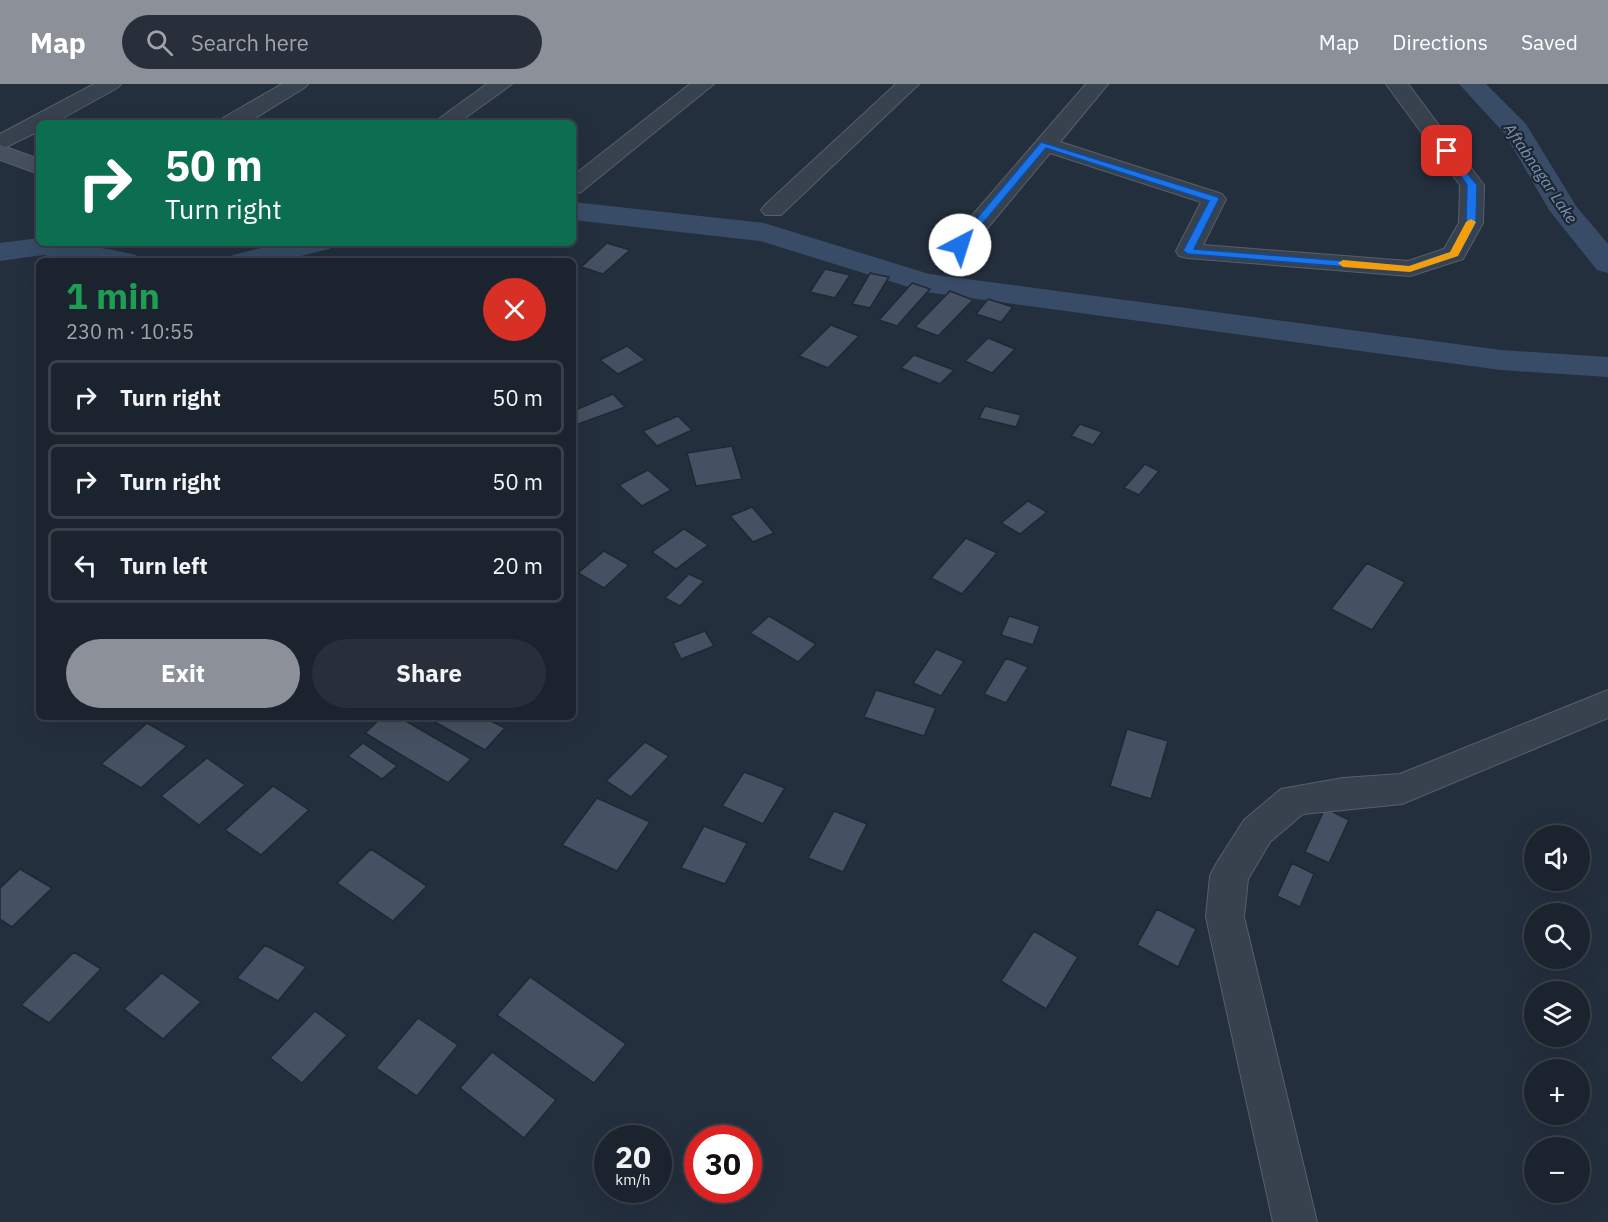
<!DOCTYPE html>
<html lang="en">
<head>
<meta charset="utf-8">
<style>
  :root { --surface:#1b232e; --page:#282f3a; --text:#f1f3f6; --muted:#a0a4aa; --line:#39404a; --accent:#8c9099 }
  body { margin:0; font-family:"IBM Plex Sans",sans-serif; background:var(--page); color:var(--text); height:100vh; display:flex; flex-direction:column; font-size:22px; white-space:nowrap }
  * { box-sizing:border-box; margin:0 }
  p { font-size:20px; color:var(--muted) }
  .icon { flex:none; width:33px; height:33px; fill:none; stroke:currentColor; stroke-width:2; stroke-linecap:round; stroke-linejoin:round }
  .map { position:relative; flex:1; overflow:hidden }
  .side { position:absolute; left:36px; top:174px; width:540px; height:462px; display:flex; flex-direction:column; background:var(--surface); border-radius:9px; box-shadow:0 6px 24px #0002,0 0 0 2px var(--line) }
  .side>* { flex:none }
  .top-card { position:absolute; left:36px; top:36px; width:540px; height:126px; border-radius:9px; box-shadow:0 6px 24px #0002,0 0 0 2px var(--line); background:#0b6e4f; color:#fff; overflow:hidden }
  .buttons { position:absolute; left:1524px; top:741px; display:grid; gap:12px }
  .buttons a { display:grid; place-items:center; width:66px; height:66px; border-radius:50%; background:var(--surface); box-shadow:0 6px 24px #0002,0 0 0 2px var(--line); font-size:30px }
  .speed { position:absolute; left:594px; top:1041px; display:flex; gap:12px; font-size:30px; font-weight:700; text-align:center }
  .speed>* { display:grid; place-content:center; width:78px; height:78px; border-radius:50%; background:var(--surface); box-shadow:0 6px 24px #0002,0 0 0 2px var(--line); line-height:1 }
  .speed small { font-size:15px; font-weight:400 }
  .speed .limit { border:9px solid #d22; background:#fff; color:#111 }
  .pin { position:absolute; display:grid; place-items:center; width:51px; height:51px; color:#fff; margin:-26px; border-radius:12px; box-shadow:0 3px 9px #0006 }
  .me { position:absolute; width:66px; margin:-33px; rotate:40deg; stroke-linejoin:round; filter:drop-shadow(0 0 4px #0008) }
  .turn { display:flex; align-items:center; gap:21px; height:126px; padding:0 30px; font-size:27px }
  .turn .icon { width:78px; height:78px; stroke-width:2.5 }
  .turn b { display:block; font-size:42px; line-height:51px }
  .round { display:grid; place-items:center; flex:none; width:63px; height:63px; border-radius:32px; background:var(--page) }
  .summary { display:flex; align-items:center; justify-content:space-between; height:102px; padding:0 30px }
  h1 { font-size:36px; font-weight:800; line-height:45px; color:#1e9e55 }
  .button { display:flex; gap:12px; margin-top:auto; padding:12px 30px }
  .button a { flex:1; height:69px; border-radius:36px; background:var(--accent); color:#fff; font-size:24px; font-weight:800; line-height:69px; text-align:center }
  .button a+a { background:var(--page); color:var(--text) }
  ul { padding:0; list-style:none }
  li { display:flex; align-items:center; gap:18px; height:75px; margin:0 12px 9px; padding:0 18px; border:3px solid var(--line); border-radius:9px }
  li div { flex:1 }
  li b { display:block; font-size:22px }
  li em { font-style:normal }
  header { display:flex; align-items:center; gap:36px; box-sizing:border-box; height:84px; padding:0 30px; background:var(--accent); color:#fff }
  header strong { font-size:28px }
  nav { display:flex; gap:33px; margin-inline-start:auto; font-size:21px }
  .search { width:420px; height:54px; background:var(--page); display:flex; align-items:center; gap:15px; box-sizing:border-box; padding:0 21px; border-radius:33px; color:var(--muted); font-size:22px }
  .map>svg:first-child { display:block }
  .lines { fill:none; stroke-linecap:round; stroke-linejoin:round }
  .canal { fill:#394c67; fill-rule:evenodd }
  .building { fill:#455162; stroke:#1f2835; stroke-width:1.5 }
  .street-casing { stroke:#565f6c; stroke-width:2 }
  .secondary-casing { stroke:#565f6c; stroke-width:2 }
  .street { fill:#38414e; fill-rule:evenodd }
  .secondary { fill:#465061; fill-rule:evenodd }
  .route { fill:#1a73e8; stroke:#114b97; stroke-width:1.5 }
  .slow { fill:#f59e0b }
  .labels { text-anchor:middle; stroke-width:4.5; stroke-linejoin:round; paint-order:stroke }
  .far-water-label { font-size:16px; font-style:italic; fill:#7c92b1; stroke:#1d2633 }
</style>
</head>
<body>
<header>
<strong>Map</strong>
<div class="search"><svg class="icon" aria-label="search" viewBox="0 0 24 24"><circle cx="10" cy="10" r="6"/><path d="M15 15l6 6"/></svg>Search here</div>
<nav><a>Map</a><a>Directions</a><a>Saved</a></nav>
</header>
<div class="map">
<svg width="1608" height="1138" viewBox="0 0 1608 1138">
  <rect width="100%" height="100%" fill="#242f3e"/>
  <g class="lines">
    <path class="canal" d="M1459 0H1486L1526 40 1576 122 1608 160V189L1597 186 1549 126 1505 50Z
      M573 118 764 139 929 190 1501 266 1608 273V293L1501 286 925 208 760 157 573 136Z
      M39 154V159C72 159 103 163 136 171L140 177H75L43 171 0 177V159Z
      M281 159H333L329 165 281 177H229L233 171Z"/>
  </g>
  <path class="building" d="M607 159 630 166 603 190 581 183Z
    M825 185 850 191 835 214 810 208Z
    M870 189 889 193 870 224 852 220Z
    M912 199 930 205 897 242 879 236Z
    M950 207 973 216 938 252 915 243Z
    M988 215 1013 223 1001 238 976 230Z
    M831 241 859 252 828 284 799 272Z
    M988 254 1015 265 992 289 965 277Z
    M627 262 645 276 618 290 600 276Z
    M914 271 954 286 940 300 901 284Z
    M613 310 625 323 573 342V327Z
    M985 322 1021 331 1016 343 979 334Z
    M678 332 692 346 657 362 643 347Z
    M1080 340 1102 348 1093 361 1071 352Z
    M732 362 742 395 696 402 687 369Z
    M1145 380 1159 387 1139 411 1124 404Z
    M648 386 671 406 642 422 619 401Z
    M1028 417 1047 428 1020 450 1001 439Z
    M752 423 774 449 753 458 730 432Z
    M684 445 708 461 676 485 652 468Z
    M966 454 997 469 962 510 931 494Z
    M604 467 629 481 604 504 578 489Z
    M1367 479 1405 498 1372 546 1331 525Z
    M689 490 704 497 680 522 665 514Z
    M769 532 816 560 798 578 750 549Z
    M1009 532 1040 542 1033 561 1001 551Z
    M705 547 714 562 681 575 673 559Z
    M936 565 964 577 941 612 913 599Z
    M1006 574 1028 583 1006 619 984 610Z
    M876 606 936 624 924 652 864 633Z
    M382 633H399L471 675 448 699 365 649Z
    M426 633H483L505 644 485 666Z
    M147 639 187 662 141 704 101 680Z
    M1127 645 1168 657 1151 715 1110 702Z
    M645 658 669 672 631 713 606 697Z
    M363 659 397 682 382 695 348 672Z
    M207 674 245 701 199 741 161 712Z
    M744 688 785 704 763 740 722 722Z
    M273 702 309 726 261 771 225 746Z
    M597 714 650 738 617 787 562 761Z
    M1325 724 1349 736 1329 779 1305 768Z
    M834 727 867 740 843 788 808 774Z
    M704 742 747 759 725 800 681 784Z
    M371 765 427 802 393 837 337 799Z
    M1292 779 1314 790 1300 823 1277 812Z
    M20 785 52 804 12 843 0 835V804Z
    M1157 825 1196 845 1178 883 1137 861Z
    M1034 847 1078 873 1046 925 1001 897Z
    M265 861 306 883 278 917 237 894Z
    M74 868 101 885 49 939 21 921Z
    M162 889 201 918 163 955 124 925Z
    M530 893 626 960 594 999 497 931Z
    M315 927 347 951 302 999 270 974Z
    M418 934 458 961 417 1012 376 984Z
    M492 968 556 1016 524 1054 460 1004Z"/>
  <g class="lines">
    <g class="street-casing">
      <path id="street" d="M94 0H121L117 4 54 39H39V47L0 66V50Z
        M282 0H308L304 4 247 39H220L223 34Z
        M487 0H512L458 39H433Z
        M690 0H714L581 108 573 110V92Z
        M896 0H919L781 131H765L761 126 765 121Z
        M1086 0H1108L1060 58 1222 110 1226 115 1203 161 1408 177 1444 165 1459 139 1460 101 1386 0H1408L1480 96 1484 101 1483 139 1463 175 1410 192 1188 174 1179 172 1176 167 1201 118 1050 69 969 166 960 168 951 166 948 161 951 156Z
        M1608 606V634L1402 720 1303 730 1270 758 1248 795 1244 833 1317 1138H1273L1206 833 1210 792 1216 780 1244 736 1281 705 1343 694 1400 690Z"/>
    </g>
    <g class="secondary-casing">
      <path id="secondary" d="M0 61 39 75V90L0 76Z"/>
    </g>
    <use href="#street" class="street"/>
    <use href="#secondary" class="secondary"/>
  </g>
  <path class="route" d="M1041 58 1218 113 1219 115 1194 165 1409 182 1450 168 1466 139 1467 101 1443 67 1447 64 1477 101 1476 139 1458 172 1410 188 1188 170 1183 167 1209 117 1046 64 963 163H956V159Z"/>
  <path class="slow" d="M1471 135 1476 138 1458 172 1410 188 1343 183 1338 179 1343 176 1409 182 1450 168 1466 138Z"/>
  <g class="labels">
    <g class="far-water-label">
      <text transform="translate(1541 89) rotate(56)" y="6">Aftabnagar Lake</text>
    </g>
  </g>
</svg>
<div class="buttons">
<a><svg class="icon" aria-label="sound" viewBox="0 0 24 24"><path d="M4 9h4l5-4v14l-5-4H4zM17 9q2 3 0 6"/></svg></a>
<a><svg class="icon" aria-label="search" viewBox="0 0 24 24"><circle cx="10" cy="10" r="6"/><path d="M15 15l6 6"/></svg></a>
<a><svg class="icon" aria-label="layers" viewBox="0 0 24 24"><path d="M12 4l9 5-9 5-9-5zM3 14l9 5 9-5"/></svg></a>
<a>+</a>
<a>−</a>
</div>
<div class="speed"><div>20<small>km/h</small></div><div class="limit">30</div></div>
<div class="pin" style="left:1447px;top:67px;background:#d93025"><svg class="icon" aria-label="arrive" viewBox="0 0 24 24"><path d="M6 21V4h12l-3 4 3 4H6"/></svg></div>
<svg class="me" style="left:960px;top:161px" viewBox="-20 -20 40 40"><circle r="19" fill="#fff"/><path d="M0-13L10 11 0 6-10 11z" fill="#1a73e8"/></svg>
<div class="top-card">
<div class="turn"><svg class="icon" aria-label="right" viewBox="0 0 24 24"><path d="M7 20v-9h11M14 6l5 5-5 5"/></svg><div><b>50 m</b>Turn right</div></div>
</div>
<section class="side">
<div class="summary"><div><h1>1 min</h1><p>230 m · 10:55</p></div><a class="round" style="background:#d93025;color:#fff"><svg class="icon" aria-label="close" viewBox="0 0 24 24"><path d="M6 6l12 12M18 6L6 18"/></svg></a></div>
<ul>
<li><svg class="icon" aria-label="right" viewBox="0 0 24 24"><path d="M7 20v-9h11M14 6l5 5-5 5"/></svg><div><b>Turn right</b></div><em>50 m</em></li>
<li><svg class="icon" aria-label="right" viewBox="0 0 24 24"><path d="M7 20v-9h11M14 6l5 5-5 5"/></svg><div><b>Turn right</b></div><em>50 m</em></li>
<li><svg class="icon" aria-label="left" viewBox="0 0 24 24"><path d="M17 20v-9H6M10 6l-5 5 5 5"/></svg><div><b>Turn left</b></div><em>20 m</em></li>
</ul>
<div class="button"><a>Exit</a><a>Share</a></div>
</section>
</div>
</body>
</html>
